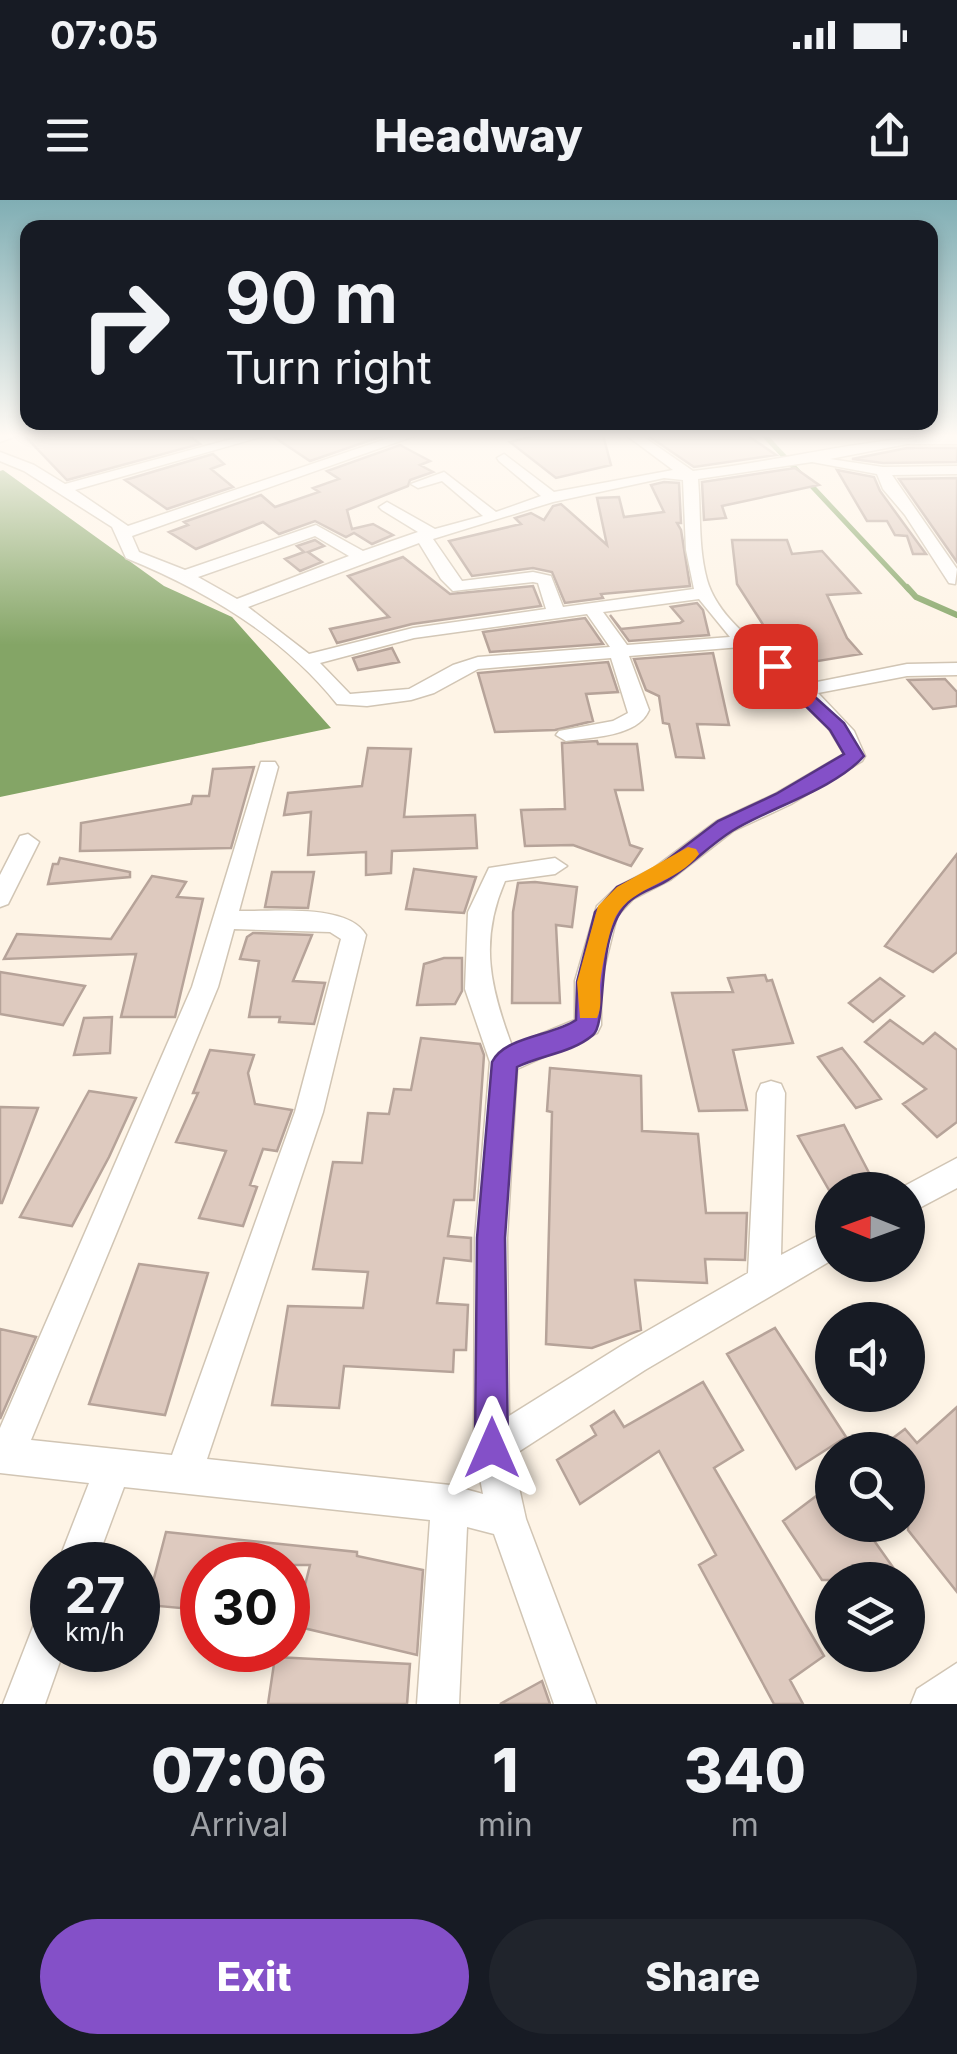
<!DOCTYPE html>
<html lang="en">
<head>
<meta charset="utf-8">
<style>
  :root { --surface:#171b24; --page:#20242c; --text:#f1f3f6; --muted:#9ea1a6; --accent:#8450c8 }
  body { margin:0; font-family:Inter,sans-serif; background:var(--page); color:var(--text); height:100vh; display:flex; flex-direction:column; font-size:38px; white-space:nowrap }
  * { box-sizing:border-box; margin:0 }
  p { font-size:32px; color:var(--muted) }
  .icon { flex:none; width:55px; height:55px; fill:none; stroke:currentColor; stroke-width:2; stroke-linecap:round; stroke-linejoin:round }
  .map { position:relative; height:1504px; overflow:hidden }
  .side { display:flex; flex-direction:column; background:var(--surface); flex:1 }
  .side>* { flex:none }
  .top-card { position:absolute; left:20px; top:20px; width:918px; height:210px; border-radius:20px; box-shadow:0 5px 15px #0003; background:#171b24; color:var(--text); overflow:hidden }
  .needle { width:65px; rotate:271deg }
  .controls { position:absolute; left:815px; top:972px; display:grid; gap:20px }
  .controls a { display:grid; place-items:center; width:110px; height:110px; border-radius:50%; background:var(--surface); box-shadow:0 5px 15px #0003; font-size:50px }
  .speed { position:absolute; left:30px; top:1342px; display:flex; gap:20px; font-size:50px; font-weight:700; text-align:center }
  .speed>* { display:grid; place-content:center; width:130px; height:130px; border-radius:50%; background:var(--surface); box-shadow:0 5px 15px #0003; line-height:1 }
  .speed small { font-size:25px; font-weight:400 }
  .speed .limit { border:15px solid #d22; background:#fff; color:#111 }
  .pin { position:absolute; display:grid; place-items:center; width:85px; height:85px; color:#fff; margin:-42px; border-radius:20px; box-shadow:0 5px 15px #0006 }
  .me { position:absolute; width:110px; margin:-55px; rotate:0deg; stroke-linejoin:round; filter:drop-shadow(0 0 8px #0008) }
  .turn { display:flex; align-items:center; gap:35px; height:210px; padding:0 40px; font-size:45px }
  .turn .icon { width:130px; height:130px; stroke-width:2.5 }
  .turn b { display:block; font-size:70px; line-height:85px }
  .eta { display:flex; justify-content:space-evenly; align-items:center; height:170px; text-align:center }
  .eta b { font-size:60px; font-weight:800; line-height:70px }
  .primary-button { display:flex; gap:20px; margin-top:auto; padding:20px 40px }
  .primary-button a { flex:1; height:115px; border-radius:60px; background:var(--accent); color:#fff; font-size:40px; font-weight:800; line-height:115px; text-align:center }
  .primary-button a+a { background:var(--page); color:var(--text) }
  .status { display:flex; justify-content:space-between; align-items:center; height:70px; padding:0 50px; background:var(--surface); direction:ltr }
  .status svg { height:28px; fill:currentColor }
  header { display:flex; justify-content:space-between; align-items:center; height:130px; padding:0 40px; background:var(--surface); font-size:45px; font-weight:800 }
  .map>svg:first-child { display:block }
  .water { fill:#84a566 }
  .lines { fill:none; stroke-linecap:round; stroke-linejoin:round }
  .stream-far1 { stroke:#84a566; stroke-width:5 }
  .stream { stroke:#84a566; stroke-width:6 }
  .building { fill:#decabf; stroke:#b6a399; stroke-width:2.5 }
  .minor-casing { stroke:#d1c5b4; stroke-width:3 }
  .minor { fill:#fff; fill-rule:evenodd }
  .route { fill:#8450c8; stroke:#563482; stroke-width:2.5 }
  .slow { fill:#f59e0b }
</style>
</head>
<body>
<div class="status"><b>07:05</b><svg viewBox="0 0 49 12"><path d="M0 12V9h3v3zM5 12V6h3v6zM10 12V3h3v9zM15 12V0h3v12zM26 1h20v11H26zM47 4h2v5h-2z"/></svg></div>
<header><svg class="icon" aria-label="menu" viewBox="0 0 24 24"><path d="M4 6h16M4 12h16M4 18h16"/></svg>Headway<svg class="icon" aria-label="share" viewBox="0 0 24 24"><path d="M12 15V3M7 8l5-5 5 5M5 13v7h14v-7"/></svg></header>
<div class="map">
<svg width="957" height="1504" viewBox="0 0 957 1504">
  <rect width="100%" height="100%" fill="#fef4e6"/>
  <path class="water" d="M3 270 164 386 232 417 331 528 0 597V271Z"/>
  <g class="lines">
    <path class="stream-far1" d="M764 235 909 390"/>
    <path class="stream" d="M907 387 916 397 957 415"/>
  </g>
  <path class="building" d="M24 235H189L200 244 67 280Z
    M271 235H379L383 236 310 261Z
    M537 235H603L611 265 556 278 510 242Z
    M647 235H747L776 255 694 267Z
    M400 245 430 261 420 265 433 272 410 280 408 286 347 310 352 329 373 324 393 335 372 344 354 333 346 337 315 321 279 334 263 322 196 349 169 332 188 325 184 322 261 295 275 307 319 292 313 288 339 279 327 271Z
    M907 248H957V262L883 263 852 259Z
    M213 254 224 264 211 269 233 287 167 309 125 280Z
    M795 268 819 285 722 306 726 318 704 320 702 282Z
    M837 270 874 277 880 291 926 354H913L907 336 895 335 887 321H867Z
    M957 278V362L899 279Z
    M664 282 679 283 681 323H677L681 330 690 386 601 394 603 398 565 403 552 372 533 368 472 376 449 341 521 324 515 318 531 313 544 320 553 306 561 304 607 345 597 298 619 297 624 317 664 312 651 285Z
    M315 340 324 346 308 352 322 362 300 371 285 359 304 352 297 346Z
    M732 340H787L792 354 822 351 860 393 827 395 847 438 861 454 812 462 788 433 769 434 737 384Z
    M403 357 450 394 533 386 541 406 412 424 337 443 330 429 389 417 348 376Z
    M697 403 703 410 709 435 629 441 610 415 621 429 680 423 683 421 671 407Z
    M585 418 603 444 490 452 483 432Z
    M392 448 399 462 358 470 353 458Z
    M713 453 729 525 697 524 704 558 676 557 669 524 663 523 659 496 646 490 634 459Z
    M608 462 618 492 586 494 593 521 555 530 495 532 478 473Z
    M945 479 957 492V506L933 509 908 480Z
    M597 541 598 544H637L643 590H615L630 645 642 649 631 666 573 645 525 646 521 610 565 609 562 543Z
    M368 548 411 549 404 617 475 615 477 648 392 651 391 673 366 675V652L308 655 311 612 284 615 288 593 362 586Z
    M254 567 231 648 80 651 81 623 191 604 193 596H209L213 569Z
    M957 654V752L933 772 885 746Z
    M60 658 130 672V677L48 684 53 664H58Z
    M414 669 476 677 464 713 406 709Z
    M272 672H314L308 708 265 707Z
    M152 676 186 682 177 697 203 699 175 817H121L136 754 4 759 17 734 111 739Z
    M535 682 577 687 572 727 556 725 560 803H512L513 712 518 683Z
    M253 733 312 735 293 781 325 783 314 824 279 822 280 817H249L259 761 240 759 247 737Z
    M444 758H462V791L455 804 417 805 424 764Z
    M0 772 85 786 63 825 0 814Z
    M765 775 767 781 772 780 793 843 733 850 747 910 699 911 672 793 733 792 728 778Z
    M880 778 904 796 873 822 849 803Z
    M112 817 110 853 74 855 84 818Z
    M890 820 923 844 935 833 957 850V922L937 937 903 904 926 889 865 842Z
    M421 838 480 844 484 855 474 1000H454L448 1036 471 1038V1061L444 1058 437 1103 468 1105 466 1150H454L453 1172 344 1166 339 1208 272 1205 288 1106 363 1108 368 1072 313 1069 333 962 362 963 368 913 389 914 394 889 411 890Z
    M842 848 855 864 881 899 856 908 818 857Z
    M210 850 254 855 248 873 255 904 292 910 277 951 263 949 250 985 257 987 243 1026 199 1018 226 951 176 942 198 893H193Z
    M550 868 641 876 642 931 698 934 706 1013H747L745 1060 705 1059 707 1083 635 1080 641 1130 592 1148 546 1144 552 912 547 911Z
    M89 891 136 898 109 957 72 1026 20 1017Z
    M0 907 38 908 2 1003H0Z
    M844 925 878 990H829L798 936Z
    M139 1064 208 1073 165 1215 89 1204Z
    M775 1128 846 1237 796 1269 727 1154Z
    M0 1129 36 1137 0 1219Z
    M703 1182 743 1250 714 1268 824 1456 790 1480 803 1504H774L699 1365 716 1355 659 1251 580 1304 557 1260 596 1235 591 1226 614 1211 624 1227Z
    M957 1207V1392L908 1330V1250H877L905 1229 917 1243Z
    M832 1284V1325H863L902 1380H822L783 1321Z
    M166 1332 357 1352V1356L423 1370 417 1455 295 1426 310 1365H202V1410L147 1405Z
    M275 1457 410 1464 407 1504H268Z
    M542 1481 550 1504H500Z"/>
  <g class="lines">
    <g class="minor-casing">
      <path id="minor" d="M0 235H19L0 242Z
        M246 235H267L75 290 128 326 398 235H417L132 336 139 352 185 370 316 325 363 351 418 332 382 310 379 307 387 302 435 329 483 316 442 281 418 288 411 284 444 272 496 312 541 296 499 261 497 258 504 254 554 292 673 270 626 235H641L693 271C781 262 868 236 957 236V244H907L830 259 883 267 957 266V274L892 275 957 369 955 384 949 383 905 315 883 289 877 274 812 262 698 279C701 313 698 347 707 380 720 425 773 455 807 484L907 464 957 463V475L907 476 818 493 854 531 865 556 862 561 791 604 733 631 670 680 633 699 617 716 601 781V825L597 833 517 869 507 1038 509 1216 621 1146 748 1073 757 893 761 884 771 881 781 884 785 893 781 1055 832 1028V1060L645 1170 512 1256 526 1319 596 1504H554L494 1334 467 1327 459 1504H417L430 1320 124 1287 95 1365H57L89 1283 0 1273V1228L192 787 261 562H275L278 567 239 711C272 712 348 703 366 735L323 912 207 1259 450 1285 483 1294 474 1248 475 1038 490 862 465 789 468 712 489 668 555 658 567 666 555 674 505 681C479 741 490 787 512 846L575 820V781L597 706 617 687 654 668 717 621 775 594 844 554 823 519 741 447 629 456 649 510C638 537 591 537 566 541L556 535 559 531 613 521 628 513 611 458 478 469 434 493 411 500 367 506 337 504C284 437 205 390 126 358L112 327 24 271 0 261V252L34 265 65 284ZM664 278 683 280 686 350 694 389 563 407 551 376 533 372 462 381 433 339 553 302ZM315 336 349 356 237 399 198 377ZM419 343 441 379 453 391 533 382 538 383 546 409 413 428 309 454 248 407ZM699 399 730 437 627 445 603 412ZM587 414 610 447 478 457 453 465 409 489 350 494 320 463 414 438ZM234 729 330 732 341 739 295 912 172 1255 31 1240 218 787Z
        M28 634 39 642 8 704 0 707V675L20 636Z
        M957 958V988L908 1014V990H897Z
        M52 1408V1450H64L45 1504H3L38 1414Z
        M957 1463V1504H911L917 1489Z"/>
    </g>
    <use href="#minor" class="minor"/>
  </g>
  <linearGradient id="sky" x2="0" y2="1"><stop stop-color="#80aeb4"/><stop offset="0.53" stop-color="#fffaf4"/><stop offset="1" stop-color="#fffaf4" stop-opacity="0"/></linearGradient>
  <rect width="957" height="445" fill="url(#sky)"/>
  <path class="route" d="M775 461 844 523 864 556C835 589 769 608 732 631 710 645 692 664 671 678 659 687 643 690 631 700 593 731 609 821 593 835 572 853 541 855 517 867L505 1038 508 1248 503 1259 492 1264 480 1259 475 1248 477 1038 492 862C505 836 553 836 576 820L577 782 595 712 617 687 655 669 718 621 776 594 844 554 830 530 769 470 767 466Z"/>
  <path class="slow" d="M688 647 696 649 699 654C678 683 632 686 616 716 609 729 601 771 600 786 600 798 602 807 597 818H580L577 782 598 706 617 687Z"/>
</svg>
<div class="controls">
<a><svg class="needle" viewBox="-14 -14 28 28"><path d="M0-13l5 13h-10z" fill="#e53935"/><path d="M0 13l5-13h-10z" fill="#9ea1a6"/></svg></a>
<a><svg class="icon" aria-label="sound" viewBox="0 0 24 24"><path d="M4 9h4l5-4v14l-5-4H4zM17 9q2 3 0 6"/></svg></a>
<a><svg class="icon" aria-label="search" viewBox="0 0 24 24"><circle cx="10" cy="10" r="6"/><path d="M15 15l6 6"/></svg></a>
<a><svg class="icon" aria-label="layers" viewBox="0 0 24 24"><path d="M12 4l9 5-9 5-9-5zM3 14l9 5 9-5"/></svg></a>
</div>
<div class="speed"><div>27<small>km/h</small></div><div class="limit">30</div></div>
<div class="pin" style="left:775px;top:466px;background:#d93025"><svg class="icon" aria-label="arrive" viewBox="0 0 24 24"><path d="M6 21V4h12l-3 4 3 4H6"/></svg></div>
<svg class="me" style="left:492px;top:1248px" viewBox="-20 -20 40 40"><path d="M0-17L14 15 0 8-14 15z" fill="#8450c8" stroke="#fff" stroke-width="4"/></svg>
<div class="top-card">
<div class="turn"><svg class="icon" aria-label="right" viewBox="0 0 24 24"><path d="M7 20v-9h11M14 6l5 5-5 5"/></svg><div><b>90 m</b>Turn right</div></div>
</div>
</div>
<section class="side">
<div class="eta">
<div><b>07:06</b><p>Arrival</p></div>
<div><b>1</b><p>min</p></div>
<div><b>340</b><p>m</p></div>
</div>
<div class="primary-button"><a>Exit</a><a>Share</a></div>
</section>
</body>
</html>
